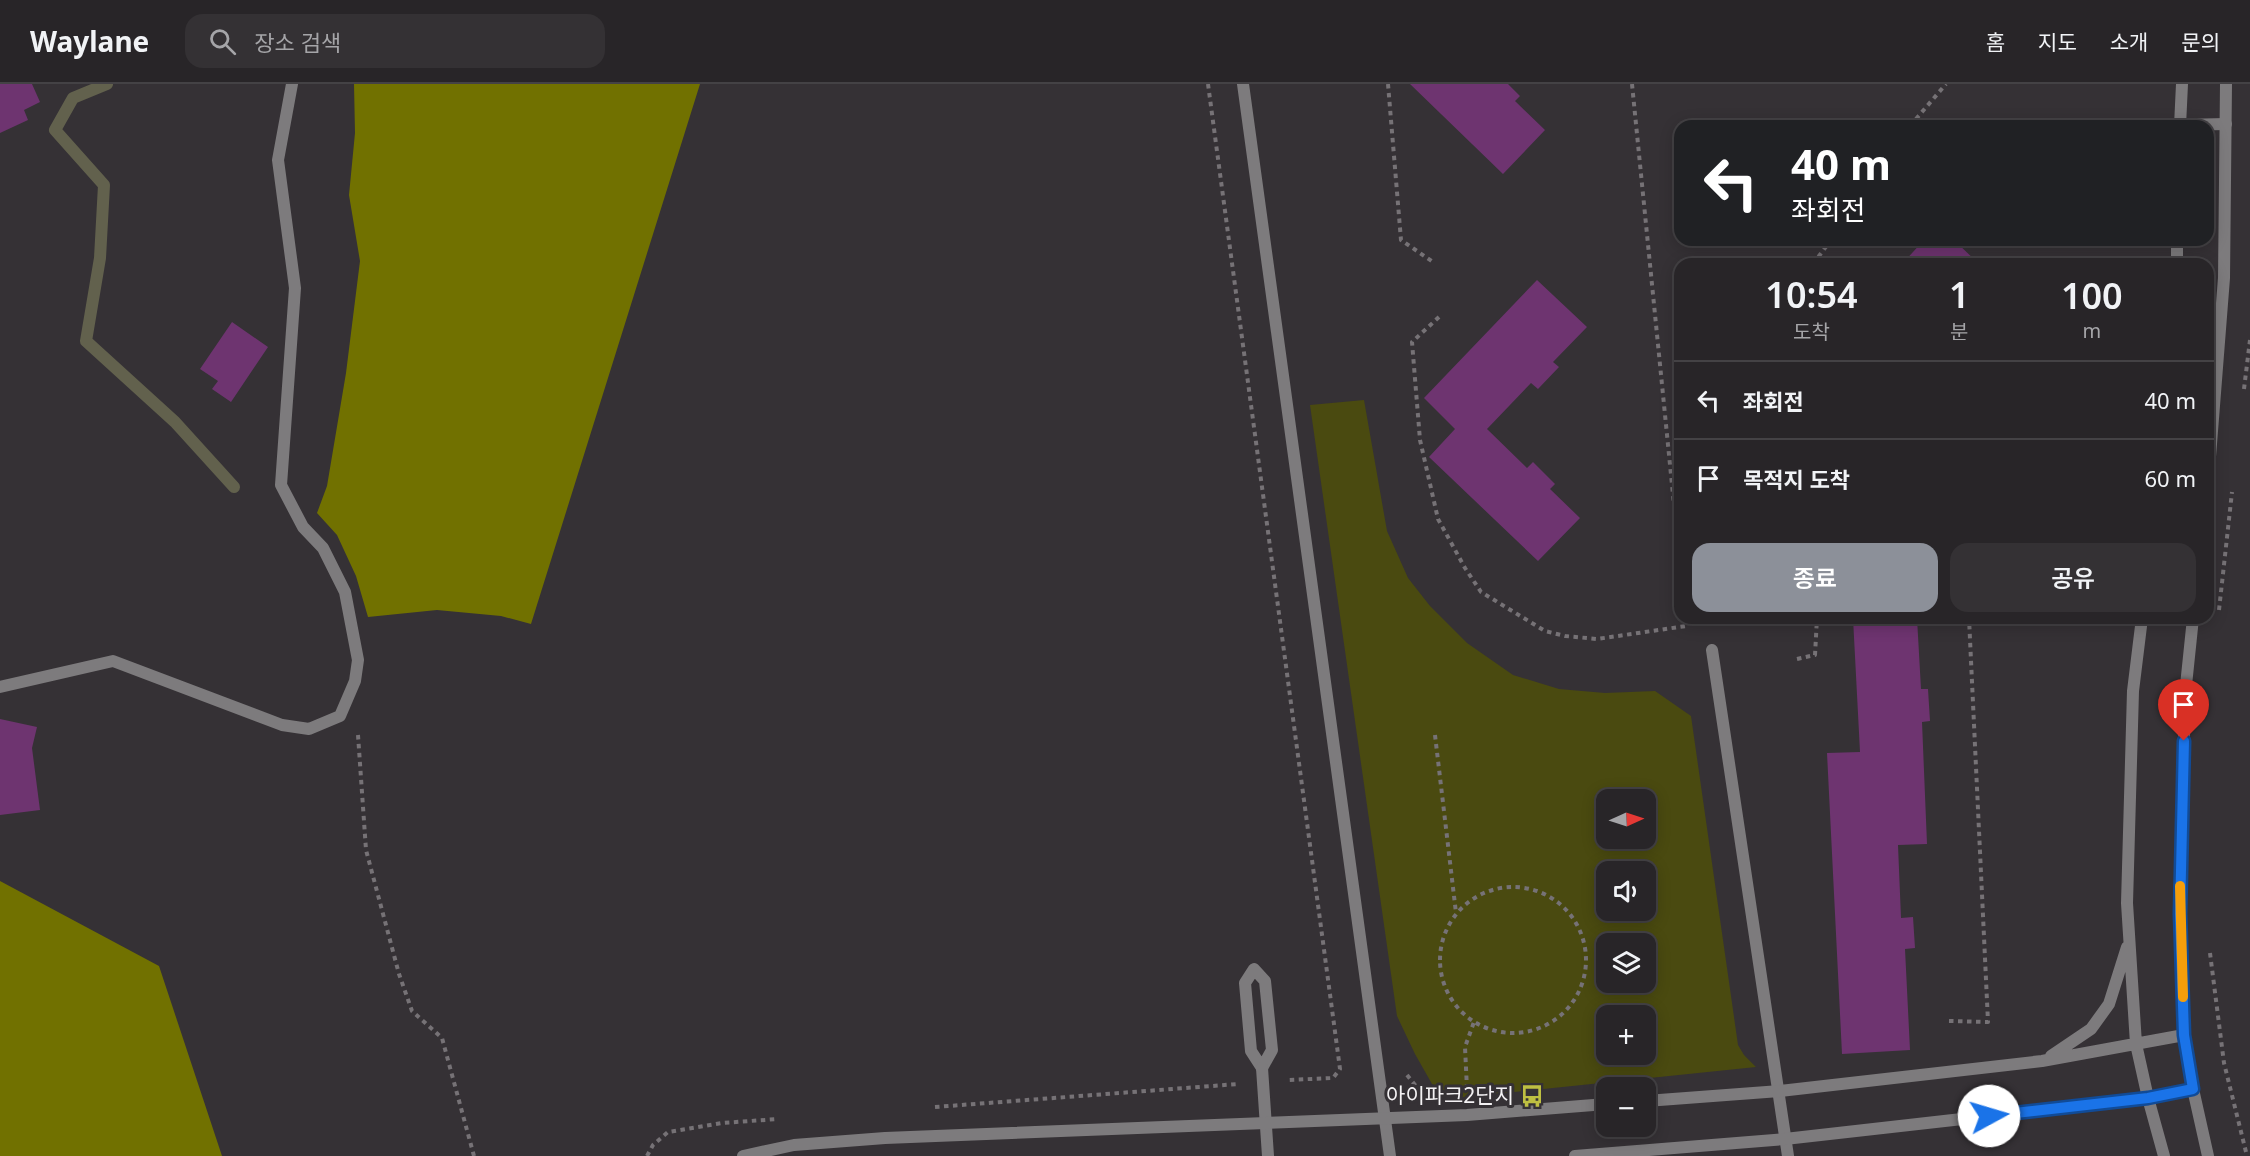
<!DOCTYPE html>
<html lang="ko">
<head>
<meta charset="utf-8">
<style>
  :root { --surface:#282528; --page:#343134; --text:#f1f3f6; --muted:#a5a5a8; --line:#444245; --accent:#8c9099 }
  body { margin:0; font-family:"Noto Sans","Noto Sans KR",sans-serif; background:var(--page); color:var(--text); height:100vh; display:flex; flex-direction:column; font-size:22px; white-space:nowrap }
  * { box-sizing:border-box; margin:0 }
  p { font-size:20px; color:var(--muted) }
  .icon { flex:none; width:33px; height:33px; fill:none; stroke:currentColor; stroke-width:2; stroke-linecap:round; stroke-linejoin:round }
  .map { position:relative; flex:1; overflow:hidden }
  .sheet { position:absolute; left:1674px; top:174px; width:540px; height:366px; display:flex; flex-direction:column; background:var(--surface); border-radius:18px; box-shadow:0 3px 15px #0003,0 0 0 2px var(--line) }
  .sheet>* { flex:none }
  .hud { position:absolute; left:1674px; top:36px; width:540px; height:126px; border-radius:18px; box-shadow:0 3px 15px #0003,0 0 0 2px var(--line); background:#202124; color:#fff; overflow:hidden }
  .needle { width:39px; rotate:87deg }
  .fabs { position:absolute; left:1596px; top:705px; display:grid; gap:12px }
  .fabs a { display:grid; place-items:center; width:60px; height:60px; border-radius:12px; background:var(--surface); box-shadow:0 3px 15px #0003,0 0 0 2px var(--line); font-size:30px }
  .pin { position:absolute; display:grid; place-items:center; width:51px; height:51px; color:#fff; margin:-62px -26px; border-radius:50% 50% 50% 0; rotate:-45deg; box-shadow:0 0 6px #0007 }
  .pin .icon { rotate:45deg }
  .me { position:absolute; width:66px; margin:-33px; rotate:84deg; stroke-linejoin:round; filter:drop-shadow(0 0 4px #0008) }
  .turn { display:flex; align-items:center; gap:21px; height:126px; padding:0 18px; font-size:27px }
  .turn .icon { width:78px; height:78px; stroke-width:2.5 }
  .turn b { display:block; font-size:42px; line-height:51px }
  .eta { display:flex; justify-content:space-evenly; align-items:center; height:102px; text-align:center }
  .eta b { font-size:36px; font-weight:600; line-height:42px }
  .action { display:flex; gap:12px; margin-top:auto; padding:12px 18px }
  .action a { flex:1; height:69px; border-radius:18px; background:var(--accent); color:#fff; font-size:24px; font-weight:600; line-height:69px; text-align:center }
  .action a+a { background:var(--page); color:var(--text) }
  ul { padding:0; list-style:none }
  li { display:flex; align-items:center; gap:18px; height:78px; padding:0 18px; border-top:2px solid var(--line) }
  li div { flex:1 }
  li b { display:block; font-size:22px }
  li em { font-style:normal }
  header { display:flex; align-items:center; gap:36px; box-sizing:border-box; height:84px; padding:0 30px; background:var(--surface); border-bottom:2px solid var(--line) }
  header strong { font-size:28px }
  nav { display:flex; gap:33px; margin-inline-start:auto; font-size:21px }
  .search { width:420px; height:54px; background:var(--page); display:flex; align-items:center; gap:15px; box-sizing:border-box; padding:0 21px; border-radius:18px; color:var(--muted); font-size:22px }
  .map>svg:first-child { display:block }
  .green { fill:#4a4a10; fill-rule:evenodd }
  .forest { fill:#717100 }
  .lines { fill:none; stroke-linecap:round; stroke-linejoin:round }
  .stream { stroke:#62614d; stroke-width:12 }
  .building { fill:#6e3470 }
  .path { stroke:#767276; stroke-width:4; stroke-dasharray:4.5 4.5; stroke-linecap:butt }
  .service { stroke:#7d7b7d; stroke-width:12 }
  .minor { stroke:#7d7b7d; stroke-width:12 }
  .tertiary { stroke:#7d7b7d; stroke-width:12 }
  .route-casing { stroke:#114b97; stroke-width:15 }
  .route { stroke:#1a73e8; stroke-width:10 }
  .slow { stroke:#f59e0b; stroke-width:10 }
  .labels { text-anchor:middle; stroke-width:6; stroke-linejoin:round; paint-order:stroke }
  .poi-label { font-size:21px; fill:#f4f2f4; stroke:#353135; text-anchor:end }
</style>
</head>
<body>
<header>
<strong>Waylane</strong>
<div class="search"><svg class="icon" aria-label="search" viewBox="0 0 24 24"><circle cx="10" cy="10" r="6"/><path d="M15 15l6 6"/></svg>장소 검색</div>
<nav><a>홈</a><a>지도</a><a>소개</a><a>문의</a></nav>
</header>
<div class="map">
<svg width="2250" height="1072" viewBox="0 0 2250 1072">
  <rect width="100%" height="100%" fill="#353135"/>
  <path class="green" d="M1364 316 1387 447 1408 494 1430 522 1467 559 1513 591 1559 605 1605 609 1655 607 1691 632 1738 961 1744 971 1756 983 1456 1014 1432 1000 1415 970 1397 932 1310 321ZM1606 716H1646V754H1606ZM1606 788H1646V826H1606ZM1606 860H1646V898H1606ZM1606 932H1646V970H1606Z"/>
  <path class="forest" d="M354 0H700L531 540 501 532 437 526 368 533 356 492 337 451 317 429 327 402 346 289 360 177 349 111 355 49Z
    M0 797 159 882 222 1072H0Z"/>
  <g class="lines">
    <path class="stream" d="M107 0 73 14 55 46 104 101 100 174 86 257 175 338 234 403"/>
  </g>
  <path class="building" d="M0 0H32L40 18 24 26 28 36 0 49Z
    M1410 0H1508L1520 12 1515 17 1545 46 1503 90Z
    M1924 156H1954L1979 180H1902Z
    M1537 196 1587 243 1553 278 1559 283 1538 305 1531 299 1487 345 1527 384 1533 378 1555 400 1550 405 1580 434 1538 477 1429 373 1455 345 1424 314Z
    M232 238 268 263 231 318 212 305 218 297 200 285Z
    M1853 534H1917L1921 605H1928L1930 637 1922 638 1927 760 1898 761 1901 834 1913 833 1915 864 1905 865 1910 966 1842 970 1827 669 1860 668Z
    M0 635 37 643 32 664 40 726 0 731Z"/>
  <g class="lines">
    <path class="path" d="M1208 0 1340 985 1333 994 1288 996
      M1388 0 1401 156 1433 178
      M1632 0 1680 481
      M1916 35 1946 0
      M1813 180 1831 156
      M1439 233 1412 258 1420 356 1438 435 1465 484 1481 508 1545 547 1565 552 1597 555 1686 542 1685 534
      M2244 305 2250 256
      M2219 526 2232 408
      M1797 575 1815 571 1817 534
      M358 651 366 766 399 890 412 927 442 954 474 1072
      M1435 651 1456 829
      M1440 876a73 73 0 1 1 146 0a73 73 0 1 1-146 0Z
      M2210 869 2224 979 2247 1072
      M1949 937 1988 938 1969 534
      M1407 991 1419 1006
      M1467 1005 1465 963 1474 938
      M935 1023 1238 1000
      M647 1072 653 1061 668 1048 722 1039 778 1035"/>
    <path class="service" d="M2133 42 2226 40
      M1712 566 1788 1072
      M0 603 113 577 282 641 309 645 340 632 355 597 358 576 345 508 323 464 303 443 281 401 295 204 278 76 292 0
      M1254 885 1265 897 1272 966 1262 984 1251 967 1245 899Z"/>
    <path class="minor" d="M1243 0 1390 1072
      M1262 984 1268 1072
      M2193 1005 2208 1072
      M2148 1014 2164 1072"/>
    <path class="tertiary" d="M2180 42 2182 0
      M2177 180V156
      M2208 398 2224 194 2226 0
      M2142 534 2133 607 2127 819 2136 960 2148 1014
      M2051 972 2091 945 2109 920 2127 863
      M1646 1017 1780 1007 2042 977 2184 951
      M743 1072 794 1061 885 1054 1467 1031 1606 1020
      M1575 1072 1785 1055 2148 1014 2193 1005 2184 951 2180 817 2185 611 2193 534"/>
  </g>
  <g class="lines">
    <g class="route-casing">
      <path id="route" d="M1989 1032 2148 1014 2193 1005 2184 951 2180 830 2184 657"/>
    </g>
    <use href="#route" class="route"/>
    <path class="slow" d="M2180 802 2183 913"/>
  </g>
  <defs>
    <g id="bus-bare" transform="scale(1.8)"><path d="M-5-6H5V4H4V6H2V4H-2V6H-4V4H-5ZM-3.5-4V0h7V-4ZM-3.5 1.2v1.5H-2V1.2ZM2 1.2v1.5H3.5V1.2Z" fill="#bebf42" stroke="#353135" stroke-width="2.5" paint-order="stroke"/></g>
  </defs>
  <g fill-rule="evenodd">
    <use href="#bus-bare" x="1532" y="1012"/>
  </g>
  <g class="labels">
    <g class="poi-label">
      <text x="1514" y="1019">아이파크2단지</text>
    </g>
  </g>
</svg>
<div class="fabs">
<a><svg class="needle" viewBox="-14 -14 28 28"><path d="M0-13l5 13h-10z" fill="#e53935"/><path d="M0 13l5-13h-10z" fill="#a5a5a8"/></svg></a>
<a><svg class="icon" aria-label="sound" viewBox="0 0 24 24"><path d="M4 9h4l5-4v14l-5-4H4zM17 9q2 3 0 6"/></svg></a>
<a><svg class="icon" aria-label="layers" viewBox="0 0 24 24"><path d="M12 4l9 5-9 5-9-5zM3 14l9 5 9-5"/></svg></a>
<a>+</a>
<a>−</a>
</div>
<div class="pin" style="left:2184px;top:657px;background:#d93025"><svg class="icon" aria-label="arrive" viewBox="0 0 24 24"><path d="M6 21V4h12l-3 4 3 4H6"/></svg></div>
<svg class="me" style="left:1989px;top:1032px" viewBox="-20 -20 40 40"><circle r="19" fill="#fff"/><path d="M0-13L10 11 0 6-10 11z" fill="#1a73e8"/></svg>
<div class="hud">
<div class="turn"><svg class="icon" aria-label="left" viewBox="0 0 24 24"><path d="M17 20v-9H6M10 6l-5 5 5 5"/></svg><div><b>40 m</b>좌회전</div></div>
</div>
<section class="sheet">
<div class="eta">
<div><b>10:54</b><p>도착</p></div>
<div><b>1</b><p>분</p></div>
<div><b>100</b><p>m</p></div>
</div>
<ul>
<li><svg class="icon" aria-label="left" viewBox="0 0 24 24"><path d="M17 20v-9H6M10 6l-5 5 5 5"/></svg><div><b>좌회전</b></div><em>40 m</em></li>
<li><svg class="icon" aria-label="arrive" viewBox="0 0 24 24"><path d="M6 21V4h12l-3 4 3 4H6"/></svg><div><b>목적지 도착</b></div><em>60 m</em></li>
</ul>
<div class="action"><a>종료</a><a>공유</a></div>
</section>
</div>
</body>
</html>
